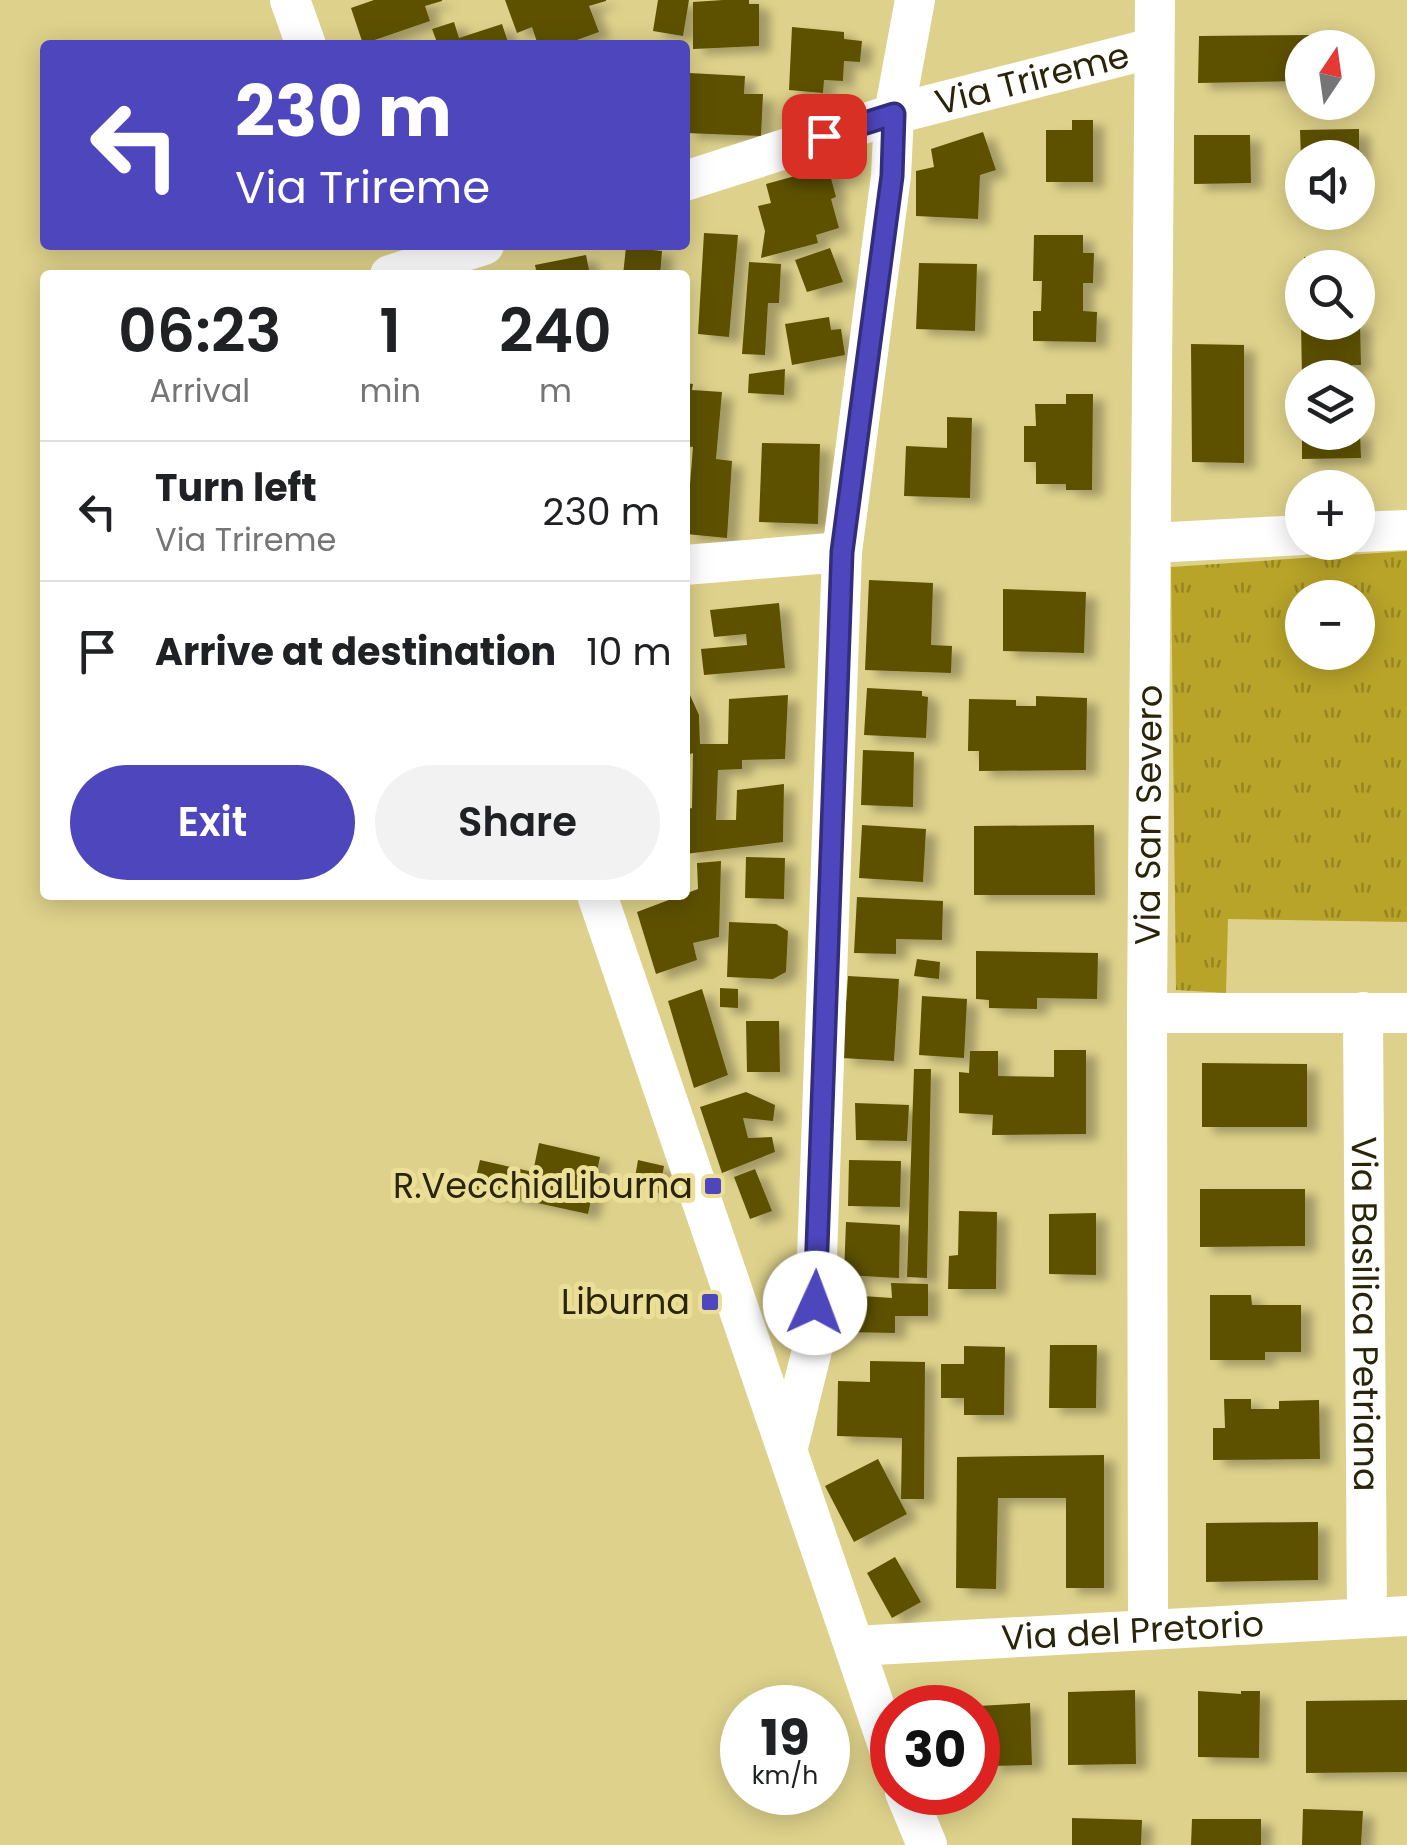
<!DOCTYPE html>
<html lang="en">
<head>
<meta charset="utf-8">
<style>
  :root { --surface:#fff; --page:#f2f2f2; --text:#202124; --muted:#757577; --line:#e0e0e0; --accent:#4d46bd }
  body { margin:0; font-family:Poppins,sans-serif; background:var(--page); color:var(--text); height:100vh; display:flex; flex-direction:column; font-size:38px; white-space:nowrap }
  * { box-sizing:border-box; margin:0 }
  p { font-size:32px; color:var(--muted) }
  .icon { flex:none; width:55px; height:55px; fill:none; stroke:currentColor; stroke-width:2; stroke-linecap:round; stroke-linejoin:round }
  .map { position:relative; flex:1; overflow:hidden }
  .sheet { position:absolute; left:40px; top:270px; width:650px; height:630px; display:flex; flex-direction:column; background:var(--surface); border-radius:10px; box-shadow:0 5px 25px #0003 }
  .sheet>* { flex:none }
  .guide { position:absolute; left:40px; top:40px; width:650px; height:210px; border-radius:10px; box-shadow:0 5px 25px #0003; background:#4d46bd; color:#fff; overflow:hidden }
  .needle { width:65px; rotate:13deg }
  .fabs { position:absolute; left:1285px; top:30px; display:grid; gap:20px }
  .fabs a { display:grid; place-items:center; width:90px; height:90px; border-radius:50%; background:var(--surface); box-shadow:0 5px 25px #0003; font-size:50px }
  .speed { position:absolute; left:720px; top:1685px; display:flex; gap:20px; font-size:50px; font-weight:700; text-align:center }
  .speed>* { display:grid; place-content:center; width:130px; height:130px; border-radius:50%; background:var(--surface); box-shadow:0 5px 25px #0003; line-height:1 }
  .speed small { font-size:25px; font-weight:400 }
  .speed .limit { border:15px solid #d22; background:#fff; color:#111 }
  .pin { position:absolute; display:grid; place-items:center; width:85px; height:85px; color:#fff; margin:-42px; border-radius:20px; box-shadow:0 5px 15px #0006 }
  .me { position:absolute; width:110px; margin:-55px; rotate:2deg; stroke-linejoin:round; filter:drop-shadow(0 0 8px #0008) }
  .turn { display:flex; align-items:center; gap:35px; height:210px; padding:0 30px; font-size:45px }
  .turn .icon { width:130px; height:130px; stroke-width:2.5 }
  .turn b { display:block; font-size:70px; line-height:85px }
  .eta { display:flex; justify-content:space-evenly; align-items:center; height:170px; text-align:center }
  .eta b { font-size:60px; font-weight:600; line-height:70px }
  .button { display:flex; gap:20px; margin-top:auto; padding:20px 30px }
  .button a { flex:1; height:115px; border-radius:60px; background:var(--accent); color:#fff; font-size:40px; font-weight:600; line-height:115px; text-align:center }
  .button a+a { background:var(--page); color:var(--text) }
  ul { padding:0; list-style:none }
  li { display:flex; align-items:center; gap:30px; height:140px; padding:0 30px; border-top:2px solid var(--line) }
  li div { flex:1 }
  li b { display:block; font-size:38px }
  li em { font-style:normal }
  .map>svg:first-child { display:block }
  .grass { fill:url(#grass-tufts); fill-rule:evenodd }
  .building { fill:#5d5102; filter:url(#shadow) }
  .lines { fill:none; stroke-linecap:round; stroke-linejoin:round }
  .minor { stroke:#fff; stroke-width:40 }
  .route-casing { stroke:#322e7b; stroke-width:25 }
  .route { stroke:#4d46bd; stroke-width:18 }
  .poi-dot { fill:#4d46bd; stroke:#ebdf97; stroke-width:4 }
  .labels { text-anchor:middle; stroke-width:10; stroke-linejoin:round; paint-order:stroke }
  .street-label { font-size:35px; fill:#2a2508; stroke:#ebdf97 }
  .poi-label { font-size:35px; fill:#2a2508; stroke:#ebdf97; text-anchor:end }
</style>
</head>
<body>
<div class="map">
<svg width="1407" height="1845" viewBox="0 0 1407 1845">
  <defs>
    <pattern id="grass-tufts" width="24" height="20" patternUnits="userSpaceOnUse" patternTransform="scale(2.5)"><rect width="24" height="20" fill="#b8a429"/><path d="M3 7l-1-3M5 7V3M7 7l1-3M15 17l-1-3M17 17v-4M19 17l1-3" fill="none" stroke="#968521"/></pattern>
    <filter id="shadow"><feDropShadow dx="11" dy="6" stdDeviation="5" flood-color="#0004"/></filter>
  </defs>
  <rect width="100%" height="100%" fill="#ded18b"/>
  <path class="grass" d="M1407 551V922L1228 919 1226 993 1176 990 1171 567ZM1302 598H1358V652H1302Z"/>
  <path class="building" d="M374 0H442V1L425 6 430 21 363 44 351 8Z
    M505 0H606V1L589 6 599 32 563 45H538L532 27 517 33Z
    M658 0H689L683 36 653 31Z
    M723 0H749V4H759V46L693 49V2Z
    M454 22 459 38 502 24 509 45H438L432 29Z
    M792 27 844 32V39L862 41 860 62 844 61 843 81 824 80 823 93 789 90Z
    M1316 35V48H1302V81L1198 83 1199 36Z
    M689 73 745 76 744 94H763L761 136 686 133Z
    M1072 120H1093V182H1046V130H1072Z
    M1359 129V158H1301L1300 130Z
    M983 132 996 170 980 175 978 219 916 216V171L934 167 931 149Z
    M1194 135H1250L1251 183 1194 184Z
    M828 167 836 197 831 199 839 228 816 235 818 243 761 258 765 231 758 206 771 203 766 184Z
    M704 233 738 235 729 337 698 334Z
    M1034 235H1083V253H1094L1093 283H1083V311L1097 312 1096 342 1033 341V311H1041L1042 281H1033Z
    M626 247 662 251 660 275H623Z
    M830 248 843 282 807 292 795 260Z
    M586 255 590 275H537L535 265Z
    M1304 257 1351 258V268H1304Z
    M749 262 781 264 779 303H768L765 355 742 354Z
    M919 263 977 264 975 331 916 329Z
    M829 317 831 330 841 329 845 355 792 365 785 324Z
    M1301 322H1360L1361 365H1352V378H1302Z
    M1191 344 1244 345V463L1192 462Z
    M785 369 784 395 748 393 749 374Z
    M685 383 693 384 692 390 722 392 716 459 732 461 727 538 686 534 693 447 685 446Z
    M1066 394H1093L1092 490H1066V484H1036V462H1024V426H1036L1035 404H1066Z
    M947 417 972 418 970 498 904 496 906 446 947 448Z
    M1302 432H1360L1361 458 1302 459Z
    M762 443 820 444 818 524 759 522Z
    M869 580 933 583 931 645 952 646 951 673 865 670Z
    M1003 589 1086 592 1084 653 1003 651Z
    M779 603 785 668 704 675 701 649 747 645 746 634 714 637 710 610Z
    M685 684 699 715 700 744H728L729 699 788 695 785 759 742 760V769L718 770 716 820H736L737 790 784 784 783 842 685 854V810L692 808 693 753 685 756Z
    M867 688 922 691V696L928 697 926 738 864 735Z
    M1036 696 1087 698 1086 770 979 771V751H968L969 699 1016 700V706H1036Z
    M863 750 914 752 913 807 861 805Z
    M862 825 926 829 923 882 859 878Z
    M1094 825 1095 895H974V826Z
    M746 857 785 858 784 899 745 898Z
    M721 861 719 937 693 943 697 960 656 974 637 912 698 889 697 863Z
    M857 897 943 901 942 940 896 939V954L854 953Z
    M729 922 776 924 788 931 786 972 773 979 727 977Z
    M976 951 1098 953 1097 999 1037 998V1009L989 1008V1000L976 999Z
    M917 959 940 962 939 979 914 976Z
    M848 976 899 979 894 1061 842 1058Z
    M720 988 738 989V1008L720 1007Z
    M702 989 728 1075 694 1088 668 1001Z
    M922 996 967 999 964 1058 919 1055Z
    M746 1021H779L780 1072H747Z
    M1054 1050H1086V1134L992 1135 993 1115 959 1113V1072L969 1073 970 1051H998V1076L1054 1077Z
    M1202 1063 1307 1064V1127H1202Z
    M914 1069H931L927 1278 907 1277Z
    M746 1092 775 1105 773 1121 743 1118 748 1138 772 1137 775 1152 722 1173 700 1107Z
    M855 1103 909 1105 907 1141 856 1140Z
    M539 1143 600 1157 588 1214 473 1189 480 1160 533 1172Z
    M638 1160 664 1166 659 1193 633 1189Z
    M849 1160 901 1161 900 1207 848 1206Z
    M755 1169 772 1211 750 1219 734 1177Z
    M1200 1189H1305V1246L1200 1247Z
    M959 1211 997 1212 996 1289H948L949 1256 958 1255Z
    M1096 1213V1275L1049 1274V1214Z
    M846 1222 900 1225 899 1278 844 1275Z
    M891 1283 928 1284V1316H895V1333L846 1332 847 1295 892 1298Z
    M1210 1295H1251L1252 1305H1301V1352H1265V1360H1210Z
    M1050 1345H1097L1096 1408H1049Z
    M964 1346 1005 1347 1004 1415H964V1398H941V1364H964Z
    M870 1361 925 1362 924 1499H901L902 1438 837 1436 838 1381 870 1382Z
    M1224 1399H1251V1409H1279V1401L1319 1400 1320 1459 1213 1460V1428H1225Z
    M1104 1455V1588H1066V1498H998L996 1589 956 1588 957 1457Z
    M878 1459 907 1514 854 1542 825 1486Z
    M1318 1522V1580L1206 1582V1523Z
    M895 1557 921 1602 892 1618 867 1573Z
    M1135 1690 1136 1764 1068 1765V1692Z
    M1198 1691 1241 1694V1691H1260L1259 1758 1198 1757Z
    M1407 1700V1772L1306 1773V1701Z
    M1030 1703 1032 1765 990 1766 989 1747H978V1706Z
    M1303 1809 1363 1811 1361 1845H1302Z
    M1072 1818 1142 1820 1141 1845H1072Z
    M1192 1819H1261V1845H1191Z"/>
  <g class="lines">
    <g class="minor">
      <path d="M290 0 306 45"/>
      <path id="s1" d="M685 181 894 114 1153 48"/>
      <path d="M390 275 484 245"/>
      <path d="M1358 532 1407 530"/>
      <path d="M1152 543 1302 535"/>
      <path d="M685 565 842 552"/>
      <path d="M597 895 892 1757"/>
      <path id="s2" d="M1363 1012 1367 1618"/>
      <path d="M1147 1013H1407"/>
      <path d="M788 1447 814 1342 842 552 891 176 894 114 915 0"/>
      <path id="s3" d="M1148 1630 1147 1013 1155 0"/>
      <path id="s4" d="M855 1646 1407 1616"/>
      <path d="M905 1792 927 1845"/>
    </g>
  </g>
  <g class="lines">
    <g class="route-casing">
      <path id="route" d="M815 1303 842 552 892 176 894 114 824 136"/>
    </g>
    <use href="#route" class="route"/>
  </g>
  <g class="poi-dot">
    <rect x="703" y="1176" width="20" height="20" rx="5"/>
    <rect x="700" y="1292" width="20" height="20" rx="5"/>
  </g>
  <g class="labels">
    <g class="street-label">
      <text dy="12" stroke="none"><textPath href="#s1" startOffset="362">Via Trireme</textPath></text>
      <text dy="12" stroke="none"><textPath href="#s3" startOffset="815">Via San Severo</textPath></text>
      <text dy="12" stroke="none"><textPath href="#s2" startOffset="302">Via Basilica Petriana</textPath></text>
      <text dy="12" stroke="none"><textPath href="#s4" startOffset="278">Via del Pretorio</textPath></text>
    </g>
    <g class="poi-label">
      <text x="693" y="1198">R.VecchiaLiburna</text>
      <text x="690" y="1314">Liburna</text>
    </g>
  </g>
</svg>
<div class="fabs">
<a><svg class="needle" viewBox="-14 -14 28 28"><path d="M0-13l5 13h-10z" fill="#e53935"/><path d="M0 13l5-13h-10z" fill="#757577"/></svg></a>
<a><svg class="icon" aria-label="sound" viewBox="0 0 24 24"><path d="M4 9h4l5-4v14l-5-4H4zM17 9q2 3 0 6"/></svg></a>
<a><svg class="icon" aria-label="search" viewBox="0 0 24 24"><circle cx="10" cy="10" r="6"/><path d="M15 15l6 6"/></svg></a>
<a><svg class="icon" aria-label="layers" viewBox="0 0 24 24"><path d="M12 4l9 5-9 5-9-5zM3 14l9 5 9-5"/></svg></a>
<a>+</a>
<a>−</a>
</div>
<div class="speed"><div>19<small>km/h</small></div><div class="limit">30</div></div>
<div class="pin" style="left:824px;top:136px;background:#d93025"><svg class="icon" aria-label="arrive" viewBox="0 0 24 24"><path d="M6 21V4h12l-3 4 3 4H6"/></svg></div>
<svg class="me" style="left:815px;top:1303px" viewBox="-20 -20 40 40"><circle r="19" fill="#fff"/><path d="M0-13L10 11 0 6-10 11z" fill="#4d46bd"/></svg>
<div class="guide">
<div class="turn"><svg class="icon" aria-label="left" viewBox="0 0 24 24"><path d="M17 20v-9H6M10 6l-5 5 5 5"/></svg><div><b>230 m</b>Via Trireme</div></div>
</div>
<section class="sheet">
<div class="eta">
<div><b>06:23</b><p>Arrival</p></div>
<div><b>1</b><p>min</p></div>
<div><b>240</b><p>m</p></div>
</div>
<ul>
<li><svg class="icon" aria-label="left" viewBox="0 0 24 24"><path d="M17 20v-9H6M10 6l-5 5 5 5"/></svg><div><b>Turn left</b><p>Via Trireme</p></div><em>230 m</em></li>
<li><svg class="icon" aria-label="arrive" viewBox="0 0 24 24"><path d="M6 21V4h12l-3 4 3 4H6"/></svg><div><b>Arrive at destination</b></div><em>10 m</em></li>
</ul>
<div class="button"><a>Exit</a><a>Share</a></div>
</section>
</div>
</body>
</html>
